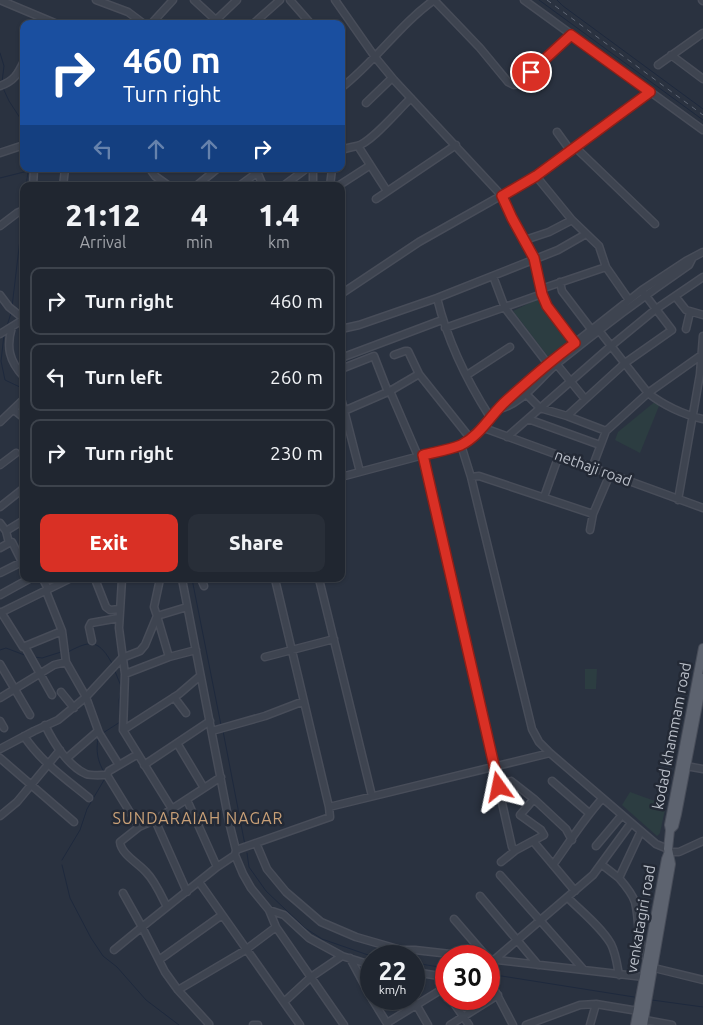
<!DOCTYPE html>
<html lang="en">
<head>
<meta charset="utf-8">
<style>
  :root { --surface:#202630; --page:#282e38; --text:#f1f3f6; --muted:#a2a5ab; --line:#3d434c; --accent:#d93025 }
  body { margin:0; font-family:Ubuntu,sans-serif; background:var(--page); color:var(--text); height:100vh; display:flex; flex-direction:column; font-size:19px; white-space:nowrap }
  * { box-sizing:border-box; margin:0 }
  p { font-size:16px; color:var(--muted) }
  .icon { flex:none; width:28px; height:28px; fill:none; stroke:currentColor; stroke-width:2; stroke-linecap:round; stroke-linejoin:round }
  .map { position:relative; flex:1; overflow:hidden }
  .details { position:absolute; left:20px; top:182px; width:325px; height:400px; display:flex; flex-direction:column; background:var(--surface); border-radius:10px; box-shadow:0 1px 4px #0004,0 0 0 1px var(--line) }
  .details>* { flex:none }
  .top-card { position:absolute; left:20px; top:20px; width:325px; height:152px; border-radius:10px; box-shadow:0 1px 4px #0004,0 0 0 1px var(--line); background:#1a4fa0; color:#fff; overflow:hidden }
  .speed { position:absolute; left:360px; top:945px; display:flex; gap:10px; font-size:25px; font-weight:700; text-align:center }
  .speed>* { display:grid; place-content:center; width:65px; height:65px; border-radius:50%; background:var(--surface); box-shadow:0 1px 4px #0004,0 0 0 1px var(--line); line-height:1 }
  .speed small { font-size:12px; font-weight:400 }
  .speed .limit { border:8px solid #d22; background:#fff; color:#111 }
  .pin { position:absolute; display:grid; place-items:center; width:42px; height:42px; color:#fff; margin:-21px; border:2px solid #fff; border-radius:50%; box-shadow:0 1px 5px #0007 }
  .me { position:absolute; width:55px; margin:-28px; rotate:348deg; stroke-linejoin:round; filter:drop-shadow(0 0 4px #0008) }
  .turn { display:flex; align-items:center; gap:18px; height:105px; padding:0 20px; font-size:22px }
  .turn .icon { width:65px; height:65px; stroke-width:2.5 }
  .turn b { display:block; font-size:35px; line-height:42px }
  .lanes { display:flex; align-items:center; height:48px; padding:0 20px; background:#0003; justify-content:center; gap:25px; direction:ltr }
  .lanes .off { opacity:.35 }
  .eta { display:flex; justify-content:space-evenly; align-items:center; height:85px; text-align:center }
  .eta b { font-size:30px; font-weight:800; line-height:35px }
  .button { display:flex; gap:10px; margin-top:auto; padding:10px 20px }
  .button a { flex:1; height:58px; border-radius:10px; background:var(--accent); color:#fff; font-size:20px; font-weight:800; line-height:58px; text-align:center }
  .button a+a { background:var(--page); color:var(--text) }
  ul { padding:0; list-style:none }
  li { display:flex; align-items:center; gap:15px; height:68px; margin:0 10px 8px; padding:0 10px; border:2px solid var(--line); border-radius:10px }
  li div { flex:1 }
  li b { display:block; font-size:19px }
  li em { font-style:normal }
  .map>svg:first-child { display:block }
  .green { fill:#2c3d41 }
  .lines { fill:none; stroke-linecap:round; stroke-linejoin:round }
  .stream { stroke:#1e293d; stroke-width:1 }
  .minor-casing { stroke:#484d59; stroke-width:9 }
  .major-casing { stroke:#484d59; stroke-width:10 }
  .minor { stroke:#3e4450; stroke-width:6 }
  .major { stroke:#5d636f; stroke-width:8 }
  .rail { stroke:#616876; stroke-width:1; stroke-dasharray:5 5; stroke-linecap:butt }
  .route-casing { stroke:#8d1f18; stroke-width:12 }
  .route { stroke:#d93025; stroke-width:9 }
  .labels { text-anchor:middle; stroke-width:5; stroke-linejoin:round; paint-order:stroke }
  .street-label { font-size:15px; fill:#bbc0ca; stroke:#232935 }
  .neighbourhood-label { font-size:16px; letter-spacing:1px; fill:#c9a077; stroke:#232935 }
</style>
</head>
<body>
<div class="map">
<svg width="703" height="1025" viewBox="0 0 703 1025">
  <rect width="100%" height="100%" fill="#2a3240"/>
  <path class="green" d="M538 299 570 343 550 359 513 311Z
    M657 400 659 406 640 453 615 440 618 432Z
    M585 669H597L596 689H585Z
    M630 792 666 805 660 833 657 836 622 805Z"/>
  <g class="lines">
    <path class="stream" d="M539 0 703 120
      M557 0 563 6 703 109
      M0 53 4 66 2 82
      M3 88 9 101 24 124
      M0 178 28 171V169
      M26 186 28 172
      M12 307 23 214
      M7 326 11 313
      M4 335 1 361 5 380 24 389
      M192 579 221 725
      M0 650 6 648 27 656
      M68 652C92 639 99 640 113 665
      M34 657 42 658 61 652
      M114 669 121 686
      M223 731 245 845
      M103 733 120 722 119 700 121 692
      M98 738C96 751 97 760 104 772
      M247 853 249 867 266 891 305 928 322 939 371 956
      M62 860 80 830 87 809 104 780
      M62 865 70 898 91 938 103 956 117 967 146 1000 179 1025
      M414 963 446 968
      M489 974 634 997
      M652 1000 703 1007"/>
    <g class="minor-casing">
      <path id="minor" d="M0 0 57 24
        M96 0 128 12 144 24
        M194 0 220 24
        M290 0 311 24
        M335 0 375 57 394 80 502 196 512 218 534 258 542 294 547 306 575 343
        M434 0 480 48 508 82 514 85 518 84 571 35
        M524 0 703 130
        M702 0 703 1
        M216 20 237 0
        M151 24 173 0
        M253 24 280 0
        M671 55 703 79
        M658 65 703 33
        M0 86C14 81 18 74 24 61
        M341 88C375 62 399 25 434 0
        M366 103 392 78
        M557 132 570 150
        M358 146 387 191
        M575 147 655 224
        M341 150C347 148 352 147 357 146 371 143 399 109 411 98
        M0 153 24 145
        M150 169 155 176 169 186
        M256 169 263 186
        M536 176 572 220 599 246 606 267
        M33 186 34 169
        M63 186 65 169
        M196 186 217 169
        M239 186 258 172
        M283 186 306 169
        M313 186V169
        M330 186 332 169
        M338 186 369 166
        M376 199 456 145
        M0 226 17 213 24 210
        M525 240 549 232 572 220
        M493 276 505 308 548 364
        M560 282 562 291 591 329
        M541 289 606 267 629 300
        M341 294 419 242 536 176 650 91
        M0 295 9 307 24 319 0 334
        M675 296 686 310 703 315
        M437 298C447 339 467 381 490 417
        M12 327C6 347 9 361 24 377
        M445 328 542 294
        M597 328 648 393C663 405 684 415 703 419
        M341 329 359 325 437 298 558 250 586 234
        M686 329 690 312
        M394 355 405 351H408L419 374
        M341 358 442 320
        M554 361 585 399
        M341 369 374 356 388 392
        M467 375 510 347
        M390 391 418 456
        M523 391 540 408 567 416 606 431
        M341 398 360 472
        M499 409C523 404 540 377 559 362 601 328 644 296 689 265L692 259
        M14 410 24 418
        M344 411 390 391 419 374 470 438
        M567 416 625 363 672 330 643 292
        M528 419 600 445
        M0 422 24 399
        M484 428 703 508
        M507 437 611 346 656 309 703 277
        M461 445 471 477 532 729 539 742 550 753
        M423 455 512 847 516 850
        M0 465 16 453
        M592 468 606 431 648 393 703 354
        M341 477 461 445 484 428 490 417 506 401 553 360 642 290 686 261 703 252
        M471 477 479 476 593 514
        M544 497 559 455
        M678 500 700 374 703 336
        M0 507 24 488
        M0 523 6 531 9 543 12 542 22 562
        M590 530 593 514 610 474
        M6 531 24 520
        M0 548 9 543
        M0 573 24 561
        M43 579 48 589
        M95 579 106 607 110 610 120 609
        M122 579 119 628 125 674 169 657 157 616 187 607
        M182 579 229 822 236 850
        M201 579 204 586
        M319 579 372 796
        M46 591 62 631 66 662 86 697 99 733 119 765
        M0 595 29 579
        M1 612 23 647 62 631
        M0 613 69 579
        M92 641 89 627 91 623 119 618
        M25 647 52 695
        M169 657 196 650
        M265 657 334 639
        M0 664 30 715
        M125 674 123 730 172 809
        M61 692 74 708
        M174 697 186 713
        M0 698 54 665 66 662
        M0 721 4 728
        M45 725C53 742 68 766 86 774 92 776 101 775 107 775
        M123 730 179 694 200 676
        M212 731 265 716 304 701
        M24 736C41 762 66 779 89 798
        M177 743 204 788
        M0 749 34 731 58 720 86 697 122 658 140 651 145 645 157 616 154 607 160 579
        M138 754 109 771 107 775 139 827
        M0 758 74 822
        M67 758 98 731
        M144 765 210 721
        M686 766 703 769
        M552 781 589 813
        M499 787 511 781 534 799 566 829 572 840
        M187 800 217 867
        M329 807 550 753 656 844 668 849
        M0 816 17 802 60 750
        M155 820 187 892
        M641 831 619 878C625 885 632 893 635 902 640 923 636 939 647 960
        M533 841 575 891
        M256 843 267 869 286 892 321 922 356 937 401 950H415L468 956
        M596 846 622 815
        M668 852H679L703 841
        M235 855 243 874 251 888 269 910 276 927 344 1025
        M501 862 516 850 544 835 541 830 520 815 534 799
        M601 864 619 878
        M553 865C569 843 583 820 601 800L603 799
        M500 875 583 969
        M199 882 300 1025
        M480 896 538 965
        M568 898C582 912 601 927 611 944 616 954 617 964 619 975
        M167 907C161 895 155 881 146 872 138 863 121 854 120 842L139 827 155 820 221 777
        M269 910 284 915 309 938 342 956
        M454 919 486 956
        M114 950 142 927 123 893
        M350 958 371 997
        M489 959 644 977
        M159 960 222 915
        M494 960 593 875 631 823
        M650 967 703 980
        M414 972 446 977
        M489 986 493 987 513 1025
        M178 990 244 951 276 927
        M372 999 388 1025
        M413 999 428 1025
        M451 999 469 1025
        M284 1002 311 977 342 956 371 965
        M640 1019 672 1025
        M387 1023 444 988
        M208 1025 209 1024 178 990 165 972 142 927 217 867 235 855 236 850 330 817 329 807 275 579
        M253 1025H258
        M450 1025 498 995
        M526 1025 580 1005 596 1004 638 1011
        M590 1025 596 1004"/>
    </g>
    <g class="major-casing">
      <path id="major" d="M670 830 674 826 677 814 703 678
        M635 1025 666 859 668 854
        M643 1025 671 864 668 849 670 830 669 825 703 648"/>
    </g>
    <use href="#minor" class="minor"/>
    <use href="#major" class="major"/>
    <path class="rail" d="M547 0 703 115"/>
  </g>
  <g class="lines">
    <g class="route-casing">
      <path id="route" d="M499 787 423 455C435 452 449 450 461 445 481 435 491 414 507 400 529 380 552 360 575 343L547 306 542 294 534 258 512 218 502 196 536 176 650 92 571 35 531 72"/>
    </g>
    <use href="#route" class="route"/>
  </g>
  <g class="labels">
    <g class="street-label">
      <text transform="translate(593 468) rotate(20)" y="5">nethaji road</text>
      <text transform="translate(672 736) rotate(-79)" y="5">kodad khammam road</text>
      <text transform="translate(641 919) rotate(-80)" y="5">venkatagiri road</text>
    </g>
    <g class="neighbourhood-label">
      <text x="198" y="824">SUNDARAIAH NAGAR</text>
    </g>
  </g>
</svg>
<div class="speed"><div>22<small>km/h</small></div><div class="limit">30</div></div>
<div class="pin" style="left:531px;top:72px;background:#d93025"><svg class="icon" aria-label="arrive" viewBox="0 0 24 24"><path d="M6 21V4h12l-3 4 3 4H6"/></svg></div>
<svg class="me" style="left:499px;top:787px" viewBox="-20 -20 40 40"><path d="M0-17L14 15 0 8-14 15z" fill="#d93025" stroke="#fff" stroke-width="4"/></svg>
<div class="top-card">
<div class="turn"><svg class="icon" aria-label="right" viewBox="0 0 24 24"><path d="M7 20v-9h11M14 6l5 5-5 5"/></svg><div><b>460 m</b>Turn right</div></div>
<div class="lanes"><svg class="icon off" aria-label="left" viewBox="0 0 24 24"><path d="M17 20v-9H6M10 6l-5 5 5 5"/></svg><svg class="icon off" aria-label="ahead" viewBox="0 0 24 24"><path d="M12 20V5M6 11l6-6 6 6"/></svg><svg class="icon off" aria-label="ahead" viewBox="0 0 24 24"><path d="M12 20V5M6 11l6-6 6 6"/></svg><svg class="icon" aria-label="right" viewBox="0 0 24 24"><path d="M7 20v-9h11M14 6l5 5-5 5"/></svg></div>
</div>
<section class="details">
<div class="eta">
<div><b>21:12</b><p>Arrival</p></div>
<div><b>4</b><p>min</p></div>
<div><b>1.4</b><p>km</p></div>
</div>
<ul>
<li><svg class="icon" aria-label="right" viewBox="0 0 24 24"><path d="M7 20v-9h11M14 6l5 5-5 5"/></svg><div><b>Turn right</b></div><em>460 m</em></li>
<li><svg class="icon" aria-label="left" viewBox="0 0 24 24"><path d="M17 20v-9H6M10 6l-5 5 5 5"/></svg><div><b>Turn left</b></div><em>260 m</em></li>
<li><svg class="icon" aria-label="right" viewBox="0 0 24 24"><path d="M7 20v-9h11M14 6l5 5-5 5"/></svg><div><b>Turn right</b></div><em>230 m</em></li>
</ul>
<div class="button"><a>Exit</a><a>Share</a></div>
</section>
</div>
</body>
</html>
